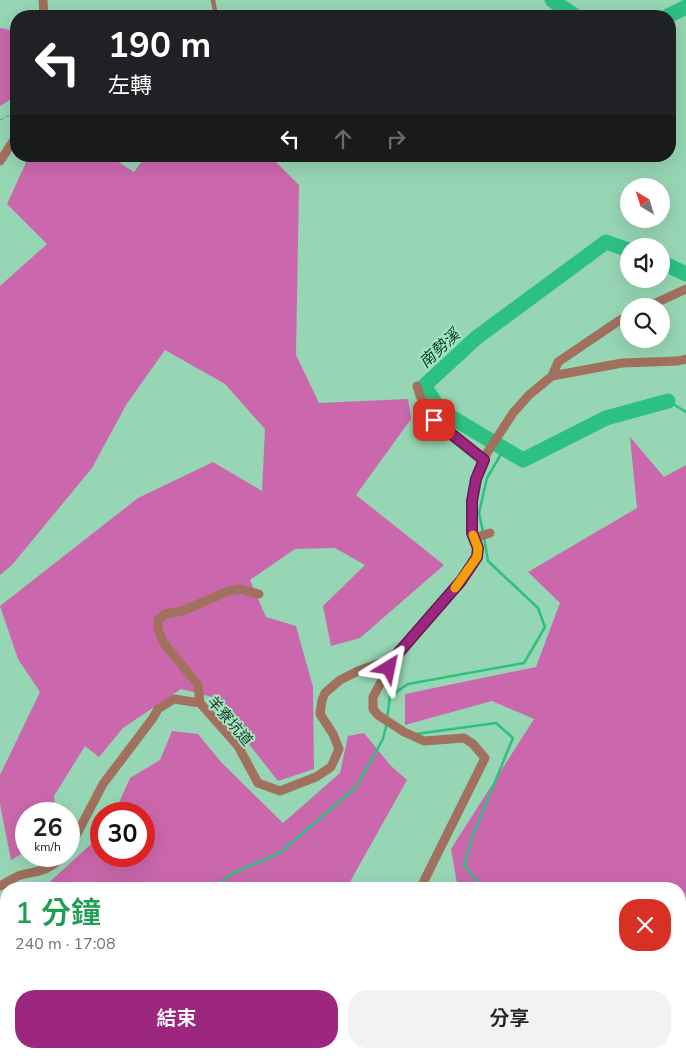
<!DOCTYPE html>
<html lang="zh-TW">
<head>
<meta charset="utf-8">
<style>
  :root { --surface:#fff; --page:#f2f2f2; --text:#202124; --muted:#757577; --accent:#9d267f }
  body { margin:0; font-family:"Nunito Sans","Noto Sans TC",sans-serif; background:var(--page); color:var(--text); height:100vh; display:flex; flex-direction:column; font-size:19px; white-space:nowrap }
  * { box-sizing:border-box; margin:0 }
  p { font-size:16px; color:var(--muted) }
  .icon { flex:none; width:28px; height:28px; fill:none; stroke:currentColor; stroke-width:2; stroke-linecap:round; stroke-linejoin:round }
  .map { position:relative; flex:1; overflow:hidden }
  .drawer { position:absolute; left:0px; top:882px; width:686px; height:176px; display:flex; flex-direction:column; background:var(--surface); border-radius:20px 20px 0 0; box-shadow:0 5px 20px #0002 }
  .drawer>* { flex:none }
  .guide { position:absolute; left:10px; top:10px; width:666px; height:152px; border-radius:20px; box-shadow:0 5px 20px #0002; background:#202124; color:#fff; overflow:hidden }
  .needle { width:32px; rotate:322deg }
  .fabs { position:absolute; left:620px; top:178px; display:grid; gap:10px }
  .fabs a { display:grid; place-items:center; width:50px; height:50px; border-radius:50%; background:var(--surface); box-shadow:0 5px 20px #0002; font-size:25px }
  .speed { position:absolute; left:15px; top:802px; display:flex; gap:10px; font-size:25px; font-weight:700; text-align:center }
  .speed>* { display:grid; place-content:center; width:65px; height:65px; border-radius:50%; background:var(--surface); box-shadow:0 5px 20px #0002; line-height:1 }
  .speed small { font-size:12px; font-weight:400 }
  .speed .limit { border:8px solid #d22; background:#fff; color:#111 }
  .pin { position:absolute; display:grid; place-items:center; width:42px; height:42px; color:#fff; margin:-21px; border-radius:10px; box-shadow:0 2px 8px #0006 }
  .me { position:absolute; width:55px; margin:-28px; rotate:35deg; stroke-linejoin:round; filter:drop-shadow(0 0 4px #0008) }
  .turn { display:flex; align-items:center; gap:18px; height:105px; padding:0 15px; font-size:22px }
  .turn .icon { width:65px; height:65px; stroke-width:2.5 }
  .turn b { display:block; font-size:35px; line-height:42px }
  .lanes { display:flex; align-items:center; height:48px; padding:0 15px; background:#0003; justify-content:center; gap:25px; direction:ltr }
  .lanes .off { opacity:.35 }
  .round { display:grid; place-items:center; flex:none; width:52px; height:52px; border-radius:20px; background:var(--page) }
  .headline { display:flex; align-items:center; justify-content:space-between; height:85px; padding:0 15px }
  h1 { font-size:30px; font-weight:600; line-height:38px; color:#1e9e55 }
  .cta { display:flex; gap:10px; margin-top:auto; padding:10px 15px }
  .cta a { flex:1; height:58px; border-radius:20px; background:var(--accent); color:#fff; font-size:20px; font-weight:600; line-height:58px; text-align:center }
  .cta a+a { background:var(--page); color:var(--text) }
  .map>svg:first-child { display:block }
  .forest { fill:#cb68ad }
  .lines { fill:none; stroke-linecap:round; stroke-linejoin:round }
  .stream { stroke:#2cc083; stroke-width:2.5 }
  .river { stroke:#2cc083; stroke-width:15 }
  .path { stroke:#65947b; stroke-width:1; stroke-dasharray:4 2.5; stroke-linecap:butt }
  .service { stroke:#a1705f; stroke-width:4.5 }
  .minor { stroke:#a1705f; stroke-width:9 }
  .route-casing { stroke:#661953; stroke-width:12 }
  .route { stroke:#9d267f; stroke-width:9 }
  .slow { stroke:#f59e0b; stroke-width:9 }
  .labels { text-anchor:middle; stroke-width:4; stroke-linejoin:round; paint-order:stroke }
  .street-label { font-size:15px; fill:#223c2e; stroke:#a4e4c0 }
  .water-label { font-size:16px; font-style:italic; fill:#003c24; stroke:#a4e4c0 }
</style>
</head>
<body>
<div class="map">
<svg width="686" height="1058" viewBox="0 0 686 1058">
  <rect width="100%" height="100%" fill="#97d6b4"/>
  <path class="forest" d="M0 28 16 31V96L0 106Z
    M29 156H109L134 172 146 156H270L299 185 296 355 319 403 408 399 411 419 356 495 444 565 360 638 331 646 323 606 365 565 335 548 295 549 250 580 266 617 296 626 313 687 314 769 278 781 212 697 181 689 123 728 99 757 85 746 54 796 56 814H26V851L11 860 0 804V775L40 692 18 659 0 606 138 498 213 462 262 491 265 429 225 384 165 350 126 405 92 468 12 565 0 575V286L47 244 7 204Z
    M630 437 664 477 686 465V1058H480L476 1053 680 1052V889H458L451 849 534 719 492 701 405 725V694L536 667 560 603 528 572 637 508Z
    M172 731 198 734 221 762 283 823 340 773 348 736 364 733 391 766 407 780 346 889H42L101 835V856H144V814H114L130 778 160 760Z
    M6 921V1052L263 1053 261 1058H0V927Z"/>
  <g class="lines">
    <path class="stream" d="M668 401 686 412
      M483 532 479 513 487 478 504 449
      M387 719 390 696 408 684 524 663 545 627 538 608 488 561 484 538
      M416 734 496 723 513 738 473 835 464 865 484 889
      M214 889 231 874 280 853 356 787 383 739 387 722
      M522 1052 540 1058
      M54 1058 60 1052"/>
    <path class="river" d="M552 0 575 16
      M668 16 686 7
      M629 250 606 242 476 338 424 386 441 411 523 460 606 418 668 401
      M661 262 686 274"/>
    <path class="path" d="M0 120 16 112"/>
    <path class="service" d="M213 0 216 16"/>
    <path class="minor" d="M43 0 44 16
      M0 161 16 137
      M649 306 686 289
      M552 376 558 362 620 320 629 316
      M417 386C425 421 458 439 484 460
      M474 538 490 533
      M394 658 373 697V709L378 715 404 732 424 741 464 738 473 744 485 758 422 885 424 889
      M200 703 198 685 163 642 158 629V620L165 614 182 611 229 591 239 589 259 594
      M69 849 103 784 153 718 158 709 174 699 200 703 238 746 258 783 280 791 316 777 331 767 339 749 333 734 320 714 322 700 325 693 340 680 358 671 394 658 461 581 477 557 478 548 472 533 471 518 476 479 487 453 513 413 529 395 552 376 622 363 678 361 686 359
      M0 886C6 883 14 877 21 875 41 870 47 872 63 856
      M384 1058 386 1052"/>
  </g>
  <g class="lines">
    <g class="route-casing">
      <path id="route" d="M389 668 394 658 461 581 477 557 478 548 472 533V501L476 479 484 460 434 420"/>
    </g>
    <use href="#route" class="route"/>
    <path class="slow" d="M455 588 477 557 478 548 473 535"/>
  </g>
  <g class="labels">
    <g class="street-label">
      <text transform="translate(230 721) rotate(49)" y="5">羊寮坑道</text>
    </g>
    <g class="water-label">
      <text transform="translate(439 348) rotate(-43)" y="6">南勢溪</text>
    </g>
  </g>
</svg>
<div class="fabs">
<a><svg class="needle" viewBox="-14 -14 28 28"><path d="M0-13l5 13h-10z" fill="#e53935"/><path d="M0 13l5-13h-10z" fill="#757577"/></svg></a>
<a><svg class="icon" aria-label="sound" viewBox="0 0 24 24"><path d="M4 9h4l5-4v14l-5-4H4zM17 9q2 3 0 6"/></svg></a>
<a><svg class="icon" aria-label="search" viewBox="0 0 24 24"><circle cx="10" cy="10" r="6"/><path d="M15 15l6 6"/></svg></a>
</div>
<div class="speed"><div>26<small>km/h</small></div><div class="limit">30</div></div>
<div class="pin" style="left:434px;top:420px;background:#d93025"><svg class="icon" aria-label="arrive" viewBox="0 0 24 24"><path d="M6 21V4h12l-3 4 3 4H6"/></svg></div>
<svg class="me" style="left:389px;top:668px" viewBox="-20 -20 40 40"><path d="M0-17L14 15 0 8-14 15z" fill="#9d267f" stroke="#fff" stroke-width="4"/></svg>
<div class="guide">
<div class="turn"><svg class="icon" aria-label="left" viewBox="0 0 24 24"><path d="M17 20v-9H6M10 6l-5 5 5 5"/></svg><div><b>190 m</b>左轉</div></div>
<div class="lanes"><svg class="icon" aria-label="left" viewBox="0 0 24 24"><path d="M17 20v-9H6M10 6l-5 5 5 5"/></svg><svg class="icon off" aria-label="ahead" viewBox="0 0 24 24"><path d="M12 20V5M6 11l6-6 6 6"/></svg><svg class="icon off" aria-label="right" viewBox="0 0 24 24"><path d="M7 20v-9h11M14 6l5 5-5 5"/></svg></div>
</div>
<section class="drawer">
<div class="headline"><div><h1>1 分鐘</h1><p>240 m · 17:08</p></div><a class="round" style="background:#d93025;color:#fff"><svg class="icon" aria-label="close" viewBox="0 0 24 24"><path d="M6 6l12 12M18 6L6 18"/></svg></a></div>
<div class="cta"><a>結束</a><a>分享</a></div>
</section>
</div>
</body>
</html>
